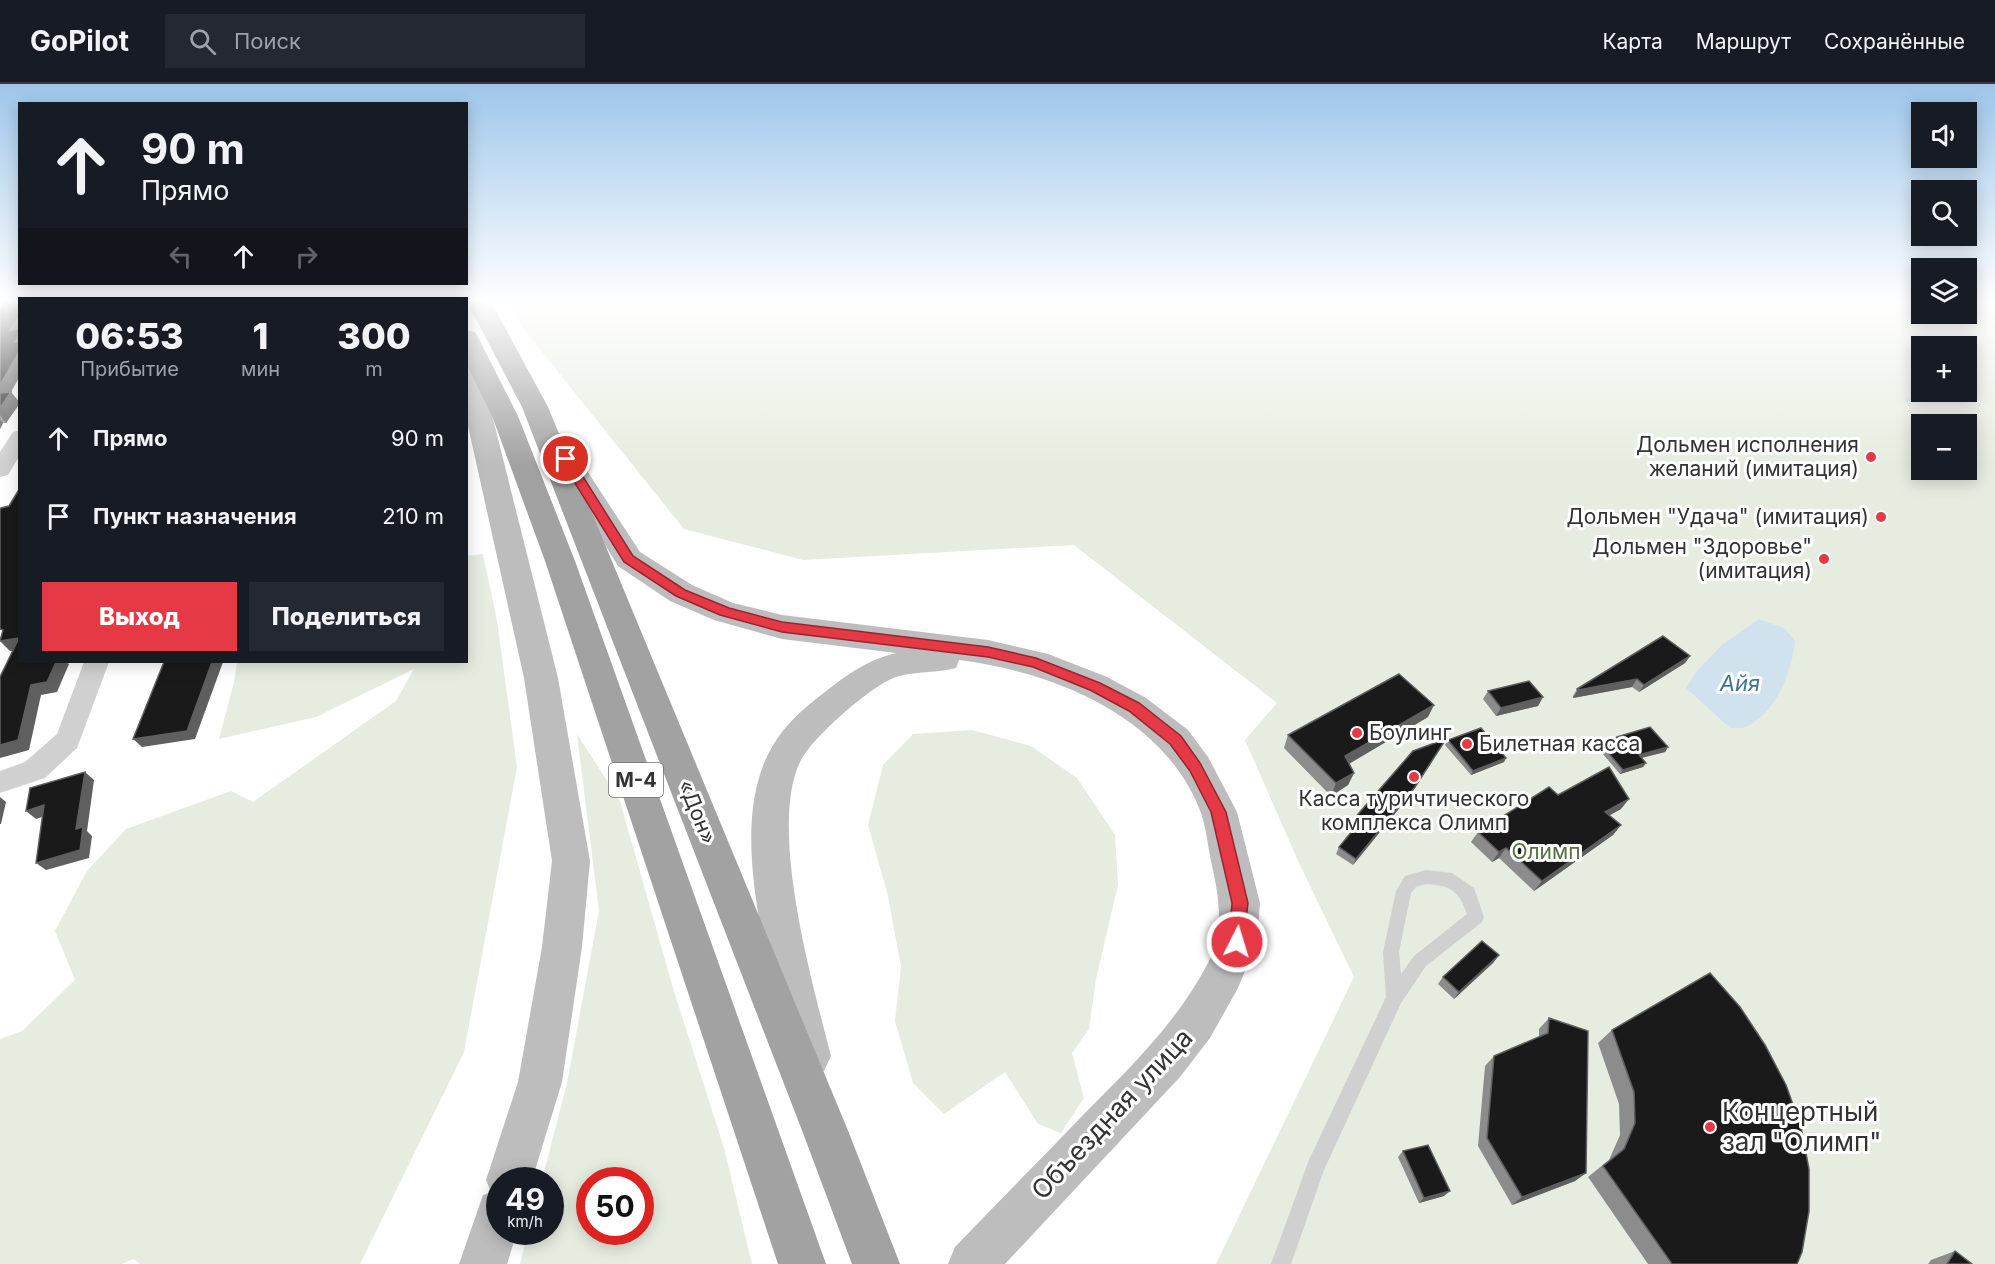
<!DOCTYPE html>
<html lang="ru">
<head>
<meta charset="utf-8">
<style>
  :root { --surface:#171b24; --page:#242831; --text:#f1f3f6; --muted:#9ea1a6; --line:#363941; --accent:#e63946 }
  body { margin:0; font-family:Inter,sans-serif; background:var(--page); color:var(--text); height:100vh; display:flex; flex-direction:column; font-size:22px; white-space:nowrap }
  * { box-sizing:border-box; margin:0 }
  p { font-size:20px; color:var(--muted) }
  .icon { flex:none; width:33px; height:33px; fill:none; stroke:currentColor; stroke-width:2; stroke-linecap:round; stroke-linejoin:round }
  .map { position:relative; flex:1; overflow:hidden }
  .details { position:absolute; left:18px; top:213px; width:450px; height:366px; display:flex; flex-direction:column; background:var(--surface); border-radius:0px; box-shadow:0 3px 15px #0003 }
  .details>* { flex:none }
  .banner { position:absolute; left:18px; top:18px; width:450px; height:183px; border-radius:0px; box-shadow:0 3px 15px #0003; background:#171b24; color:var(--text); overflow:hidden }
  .tools { position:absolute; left:1911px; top:18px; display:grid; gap:12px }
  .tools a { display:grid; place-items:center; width:66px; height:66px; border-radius:0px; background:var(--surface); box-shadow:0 3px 15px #0003; font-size:30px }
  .speed { position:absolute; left:486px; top:1083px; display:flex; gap:12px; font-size:30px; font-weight:700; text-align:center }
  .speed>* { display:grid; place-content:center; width:78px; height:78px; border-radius:50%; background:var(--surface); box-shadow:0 3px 15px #0003; line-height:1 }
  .speed small { font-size:15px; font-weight:400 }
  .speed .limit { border:9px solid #d22; background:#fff; color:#111 }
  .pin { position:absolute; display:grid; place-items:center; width:51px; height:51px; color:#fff; margin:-26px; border:3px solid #fff; border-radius:50%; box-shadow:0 2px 6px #0007 }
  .me { position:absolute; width:66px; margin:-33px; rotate:5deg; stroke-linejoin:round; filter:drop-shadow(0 0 4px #0008) }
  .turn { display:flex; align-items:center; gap:21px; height:126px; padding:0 24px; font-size:27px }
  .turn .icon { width:78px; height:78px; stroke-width:2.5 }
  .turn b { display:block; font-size:42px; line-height:51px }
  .lanes { display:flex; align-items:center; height:57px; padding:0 24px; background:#0003; justify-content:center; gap:30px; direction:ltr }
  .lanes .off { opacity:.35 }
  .eta { display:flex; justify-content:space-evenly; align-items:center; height:102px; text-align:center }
  .eta b { font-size:36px; font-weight:800; line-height:42px }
  .primary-button { display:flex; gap:12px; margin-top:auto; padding:12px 24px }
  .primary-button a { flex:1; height:69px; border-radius:0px; background:var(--accent); color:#fff; font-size:24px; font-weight:800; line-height:69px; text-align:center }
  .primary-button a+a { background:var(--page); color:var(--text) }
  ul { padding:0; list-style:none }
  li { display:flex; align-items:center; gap:18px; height:78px; padding:0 24px }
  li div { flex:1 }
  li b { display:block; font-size:22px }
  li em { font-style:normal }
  header { display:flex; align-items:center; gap:36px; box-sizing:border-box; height:84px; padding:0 30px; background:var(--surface); border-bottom:2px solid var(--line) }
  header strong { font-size:28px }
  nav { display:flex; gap:33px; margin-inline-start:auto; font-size:21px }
  .search { width:420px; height:54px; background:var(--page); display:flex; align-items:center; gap:15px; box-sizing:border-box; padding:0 21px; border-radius:0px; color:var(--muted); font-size:22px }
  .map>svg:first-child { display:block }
  .green { fill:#e6ecdf; fill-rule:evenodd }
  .water { fill:#cfe2ee }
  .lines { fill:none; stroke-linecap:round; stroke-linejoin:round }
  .stream { stroke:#cfe2ee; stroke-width:5 }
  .service { fill:#d0d0d0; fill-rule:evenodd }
  .minor { fill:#d0d0d0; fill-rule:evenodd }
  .secondary { fill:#bdbdbd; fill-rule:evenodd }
  .trunk { fill:#a2a2a2; fill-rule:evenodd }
  .wall { fill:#8c8c8c }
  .shaded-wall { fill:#5f5f5f }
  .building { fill:#1a1a1a; stroke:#5f5f5f; stroke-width:1.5 }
  .route { fill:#e63946; stroke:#96252e; stroke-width:1.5 }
  .poi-dot { fill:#e63946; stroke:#fff; stroke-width:2 }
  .labels { text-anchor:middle; stroke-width:6; stroke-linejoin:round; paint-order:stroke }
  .shield { fill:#fff; stroke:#707070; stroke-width:1.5 }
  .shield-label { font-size:20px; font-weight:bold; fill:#333 }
  .poi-label { font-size:21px; fill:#333; stroke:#fff; text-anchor:end }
  .street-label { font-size:21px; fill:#333; stroke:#fff }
  .park-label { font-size:21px; fill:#56703f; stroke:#fff }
  .water-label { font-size:22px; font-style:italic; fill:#3f7597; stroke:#fff }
  .near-poi-label { font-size:26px; fill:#333; stroke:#fff; text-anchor:start }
  .near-street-label { font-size:26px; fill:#333; stroke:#fff }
</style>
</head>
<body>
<header>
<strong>GoPilot</strong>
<div class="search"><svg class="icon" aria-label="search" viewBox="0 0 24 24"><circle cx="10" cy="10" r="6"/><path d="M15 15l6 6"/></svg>Поиск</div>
<nav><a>Карта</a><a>Маршрут</a><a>Сохранённые</a></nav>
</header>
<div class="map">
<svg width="1995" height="1180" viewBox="0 0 1995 1180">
  <rect width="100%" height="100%" fill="#fff"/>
  <path class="green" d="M509 216H1921L1922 230H1966L1967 216H1995V1180H1216L1354 893 1299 779 1245 656 1277 619 1074 461 803 476 684 445 523 244ZM1922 262H1966V308H1922ZM1922 340H1966V386H1922Z
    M483 470 497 537 517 683 464 968 360 1180H140L134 1175 121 1180H0V955L22 947 75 896 55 847 87 787 126 745 231 707 253 718 396 617 414 585 316 633 219 655 234 598 237 578H466L467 472Z
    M972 646 1031 662 1077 694 1115 751 1118 801 1096 895 1089 945 1072 969 1084 1014 1061 1049 1038 1040 1005 988 944 1030 913 999 895 937 901 883 888 812 868 741 883 681 913 650Z
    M577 650 620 717 673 904 724 1064 752 1180H520L528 1148H550V1096H542L567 999 599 827ZM640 1096V1148H590V1096Z"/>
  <path class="water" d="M1759 535 1784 544 1795 557C1792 587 1777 627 1748 642 1743 645 1735 644 1730 644L1686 604 1697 587 1722 561Z"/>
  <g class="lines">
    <path class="stream" d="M1966 300 1975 293
      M1907 316 1919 315 1930 308"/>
    <path class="service" d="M1426 786 1452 789 1474 804 1484 833 1482 838 1426 882 1401 919 1324 1086 1291 1180H1271L1309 1076 1386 913 1383 868 1396 807 1405 792ZM1426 800C1450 801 1459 807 1467 830L1414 872 1401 890 1399 868 1411 809 1416 803Z"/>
    <path class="minor" d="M20 346V371L8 391 0 393V368L13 348Z
      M84 578H109L77 664 45 694 0 709V687L25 678 57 650Z"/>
    <path class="secondary" d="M466 268 475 270 478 275 558 594 590 777 582 863 562 998 532 1096H500V1148H517L507 1180H459L483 1111 491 1108 486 1096 518 998 542 863 552 777 524 594 466 333Z
      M554 348 563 350 640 468 692 501 733 519 782 531 988 556 1048 570 1107 593 1146 614 1188 646 1208 673 1237 728 1260 819 1257 858 1238 904 1210 954 1180 993 1005 1180H948L955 1163C998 1118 1042 1074 1085 1029 1131 983 1177 938 1208 879 1225 846 1219 812 1211 777 1208 762 1206 744 1201 729 1165 632 1054 588 959 576L956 584C934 590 909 586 889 596 865 608 813 653 801 676 767 742 813 901 831 972L824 987 809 993 794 987C779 953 774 913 767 877 754 812 737 723 772 663 785 640 805 623 825 608 848 590 867 576 896 569L782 555 714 536 670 517 618 482 541 356 545 350Z"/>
    <path class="trunk" d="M466 216H490L548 323 849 1049 900 1180H852L803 1049 522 323Z
      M466 246 475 248 478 253 518 332 575 477 826 1180H778L545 477 492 332 466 279Z"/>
  </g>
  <path class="wall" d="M0 225 11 308 20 319 6 339H3L0 345Z
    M1690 572 1685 579 1639 608 1632 603 1573 614V612L1577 605Z
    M1488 607 1543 613 1538 622 1496 632 1483 615Z
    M1428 633 1349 680 1354 689 1348 701 1331 712 1284 664 1288 651Z
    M1448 656 1506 674 1504 678 1471 691 1445 661Z
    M1442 662 1411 710 1353 781 1336 770 1339 763 1353 746 1350 743 1353 736Z
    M1668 663 1665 668 1642 674 1646 679 1643 683 1620 690 1602 669 1605 665Z
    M1558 711 1621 725 1609 731 1621 741 1613 751 1534 807 1499 774 1492 778 1471 758 1478 748Z
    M1499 871 1493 879 1454 915 1438 900 1443 893Z
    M1549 934 1586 1089 1575 1097 1512 1121 1478 1062 1485 982 1494 972 1539 953V945Z
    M1612 946 1797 1180H1648L1588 1093 1609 1076 1620 1051 1619 1020 1598 959Z
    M1403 1067 1444 1112 1419 1119 1398 1073Z
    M1955 1167 1972 1180H1928L1931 1176Z"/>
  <path class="shaded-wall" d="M20 230V263L15 258 10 246Z
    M20 266V292L11 308 20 319 6 339 0 331V301Z
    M0 335 3 339 0 345Z
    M19 554 20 566 10 567 0 557Z
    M1690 572 1685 579 1639 608 1644 601Z
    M56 578H66L69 580 57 608 41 611 29 666 0 674V661L31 601Z
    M212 578H223L195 655 142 663 133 655Z
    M1637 595 1632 603 1573 614 1578 606Z
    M1543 613 1538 622 1496 632 1501 624Z
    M1434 621 1428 633 1340 685 1345 672Z
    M1446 655 1411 710 1353 781 1356 775Z
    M1668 663 1665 668 1636 675 1639 671Z
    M1506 674 1504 678 1471 691 1473 687Z
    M1646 679 1643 683 1620 690 1623 686Z
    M85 688 94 696 87 747 92 752 89 774 46 786 36 779 76 745Z
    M1354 689 1348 701 1331 712 1336 699Z
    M0 713 6 718 1 740H0Z
    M1629 715 1621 725 1598 738 1605 728Z
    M44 721 54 729 36 735 26 727Z
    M1621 741 1613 751 1534 807 1542 797Z
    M1506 764 1499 774 1492 778 1499 768Z
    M1499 871 1493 879 1454 915 1459 908Z
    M1586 1089 1575 1097 1512 1121 1522 1113Z
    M1450 1107 1444 1112 1419 1119 1424 1114Z"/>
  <path class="building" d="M6 216H20V230L10 246 20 245V251L15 258 20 257V266L0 301V225Z
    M11 308 0 324V309Z
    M20 404V578H56L47 598 31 601 18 656 0 661V593L19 554 0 557 3 546 0 545V426L1 424 9 422Z
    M1663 552 1690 572 1644 601 1637 595 1578 606 1577 605Z
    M164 578H212L187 647 133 655Z
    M1399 590 1434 621 1345 672 1354 689 1336 699 1288 651Z
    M1529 597 1543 613 1501 624 1488 607Z
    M1650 643 1668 663 1639 671 1646 679 1623 686 1605 665 1617 653Z
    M1481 644 1506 674 1473 687 1448 656Z
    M1446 655 1415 703 1356 775 1339 763 1358 740 1353 736 1413 667Z
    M1609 683 1629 715 1605 728 1621 741 1542 797 1506 764 1499 768 1478 748 1549 703 1558 711Z
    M85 688 76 745 83 743 80 766 36 779 44 721 26 727 30 704Z
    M1482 857 1499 871 1459 908 1443 893Z
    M1710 889 1740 923 1765 961 1786 1001 1801 1043 1809 1085V1127L1802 1168 1797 1180H1672L1603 1082 1624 1065 1635 1039 1634 1008 1612 946Z
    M1549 934 1588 947 1586 1089 1522 1113 1487 1054 1494 972 1548 949Z
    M1428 1061 1450 1107 1424 1114 1403 1067Z
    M1955 1167 1972 1180H1947Z"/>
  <linearGradient id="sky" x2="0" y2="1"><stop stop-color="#9ec6ea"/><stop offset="0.57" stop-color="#fff"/><stop offset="1" stop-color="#fff" stop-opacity="0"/></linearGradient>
  <rect width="1995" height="381" fill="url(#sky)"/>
  <path class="route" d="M566 371 570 372 633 472 685 506 729 524 782 538 988 563 1036 574 1100 599 1139 619 1181 652 1200 679 1226 728 1248 819 1243 863 1237 865 1231 863 1229 858 1232 819 1211 728 1190 687 1170 660 1129 627 1090 606 1033 583 988 573 782 548 720 531 676 512 624 478 560 375Z"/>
  <g class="poi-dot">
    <circle cx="1871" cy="373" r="6"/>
    <circle cx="1881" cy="433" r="6"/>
    <circle cx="1824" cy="475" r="6"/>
    <circle cx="1357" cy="649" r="6"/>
    <circle cx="1467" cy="660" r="6"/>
    <circle cx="1414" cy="693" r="6"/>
    <circle cx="1710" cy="1043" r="6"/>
  </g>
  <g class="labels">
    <rect class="shield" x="609" y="679" width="54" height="34" rx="4.5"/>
    <g class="shield-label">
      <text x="636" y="703">М-4</text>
    </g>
    <g class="poi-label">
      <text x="1859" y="368">Дольмен исполнения<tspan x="1859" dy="24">желаний (имитация)</tspan></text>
      <text x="1869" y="440">Дольмен "Удача" (имитация)</text>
      <text x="1812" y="470">Дольмен "Здоровье"<tspan x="1812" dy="24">(имитация)</tspan></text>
      <text x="1369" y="656" text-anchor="start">Боулинг</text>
      <text x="1479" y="667" text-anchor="start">Билетная касса</text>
      <text x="1414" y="722" text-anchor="middle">Касса туричтического<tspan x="1414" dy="24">комплекса Олимп</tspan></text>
    </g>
    <g class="street-label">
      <text transform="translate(697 728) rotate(68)" y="7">«Дон»</text>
    </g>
    <g class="park-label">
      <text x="1546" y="775">Олимп</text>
    </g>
    <g class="water-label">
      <text x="1740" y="607">Айя</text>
    </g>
    <g class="near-poi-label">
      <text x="1722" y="1037">Концертный<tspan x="1722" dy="30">зал "Олимп"</tspan></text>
    </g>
    <g class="near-street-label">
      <text transform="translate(1112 1030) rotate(-47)" y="9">Объездная улица</text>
    </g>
  </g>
</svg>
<div class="tools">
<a><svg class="icon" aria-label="sound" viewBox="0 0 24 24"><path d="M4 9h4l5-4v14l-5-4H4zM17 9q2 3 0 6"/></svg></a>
<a><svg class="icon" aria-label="search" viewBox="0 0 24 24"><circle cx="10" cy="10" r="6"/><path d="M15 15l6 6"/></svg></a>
<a><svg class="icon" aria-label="layers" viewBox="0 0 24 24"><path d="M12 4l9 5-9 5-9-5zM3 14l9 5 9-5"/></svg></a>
<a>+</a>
<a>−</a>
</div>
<div class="speed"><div>49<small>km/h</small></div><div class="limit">50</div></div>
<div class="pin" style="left:566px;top:375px;background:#d93025"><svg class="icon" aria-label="arrive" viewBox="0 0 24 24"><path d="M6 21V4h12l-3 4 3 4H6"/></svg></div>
<svg class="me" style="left:1237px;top:858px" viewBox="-20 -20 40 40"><circle r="17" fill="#e63946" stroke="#fff" stroke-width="3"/><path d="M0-11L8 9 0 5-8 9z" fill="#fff"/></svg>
<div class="banner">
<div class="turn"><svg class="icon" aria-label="ahead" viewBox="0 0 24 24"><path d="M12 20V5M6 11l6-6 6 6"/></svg><div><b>90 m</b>Прямо</div></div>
<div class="lanes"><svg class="icon off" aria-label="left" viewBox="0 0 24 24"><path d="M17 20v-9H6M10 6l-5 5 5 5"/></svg><svg class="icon" aria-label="ahead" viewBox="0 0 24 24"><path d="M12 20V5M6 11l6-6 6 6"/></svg><svg class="icon off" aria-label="right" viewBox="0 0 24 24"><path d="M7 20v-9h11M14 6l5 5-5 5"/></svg></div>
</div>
<section class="details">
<div class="eta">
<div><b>06:53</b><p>Прибытие</p></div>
<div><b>1</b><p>мин</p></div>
<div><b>300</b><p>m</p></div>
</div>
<ul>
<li><svg class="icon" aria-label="ahead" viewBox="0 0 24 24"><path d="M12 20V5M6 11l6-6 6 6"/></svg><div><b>Прямо</b></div><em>90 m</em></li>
<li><svg class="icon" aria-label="arrive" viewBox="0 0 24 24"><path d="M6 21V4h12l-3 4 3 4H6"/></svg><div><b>Пункт назначения</b></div><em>210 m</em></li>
</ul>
<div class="primary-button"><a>Выход</a><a>Поделиться</a></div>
</section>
</div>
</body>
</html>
